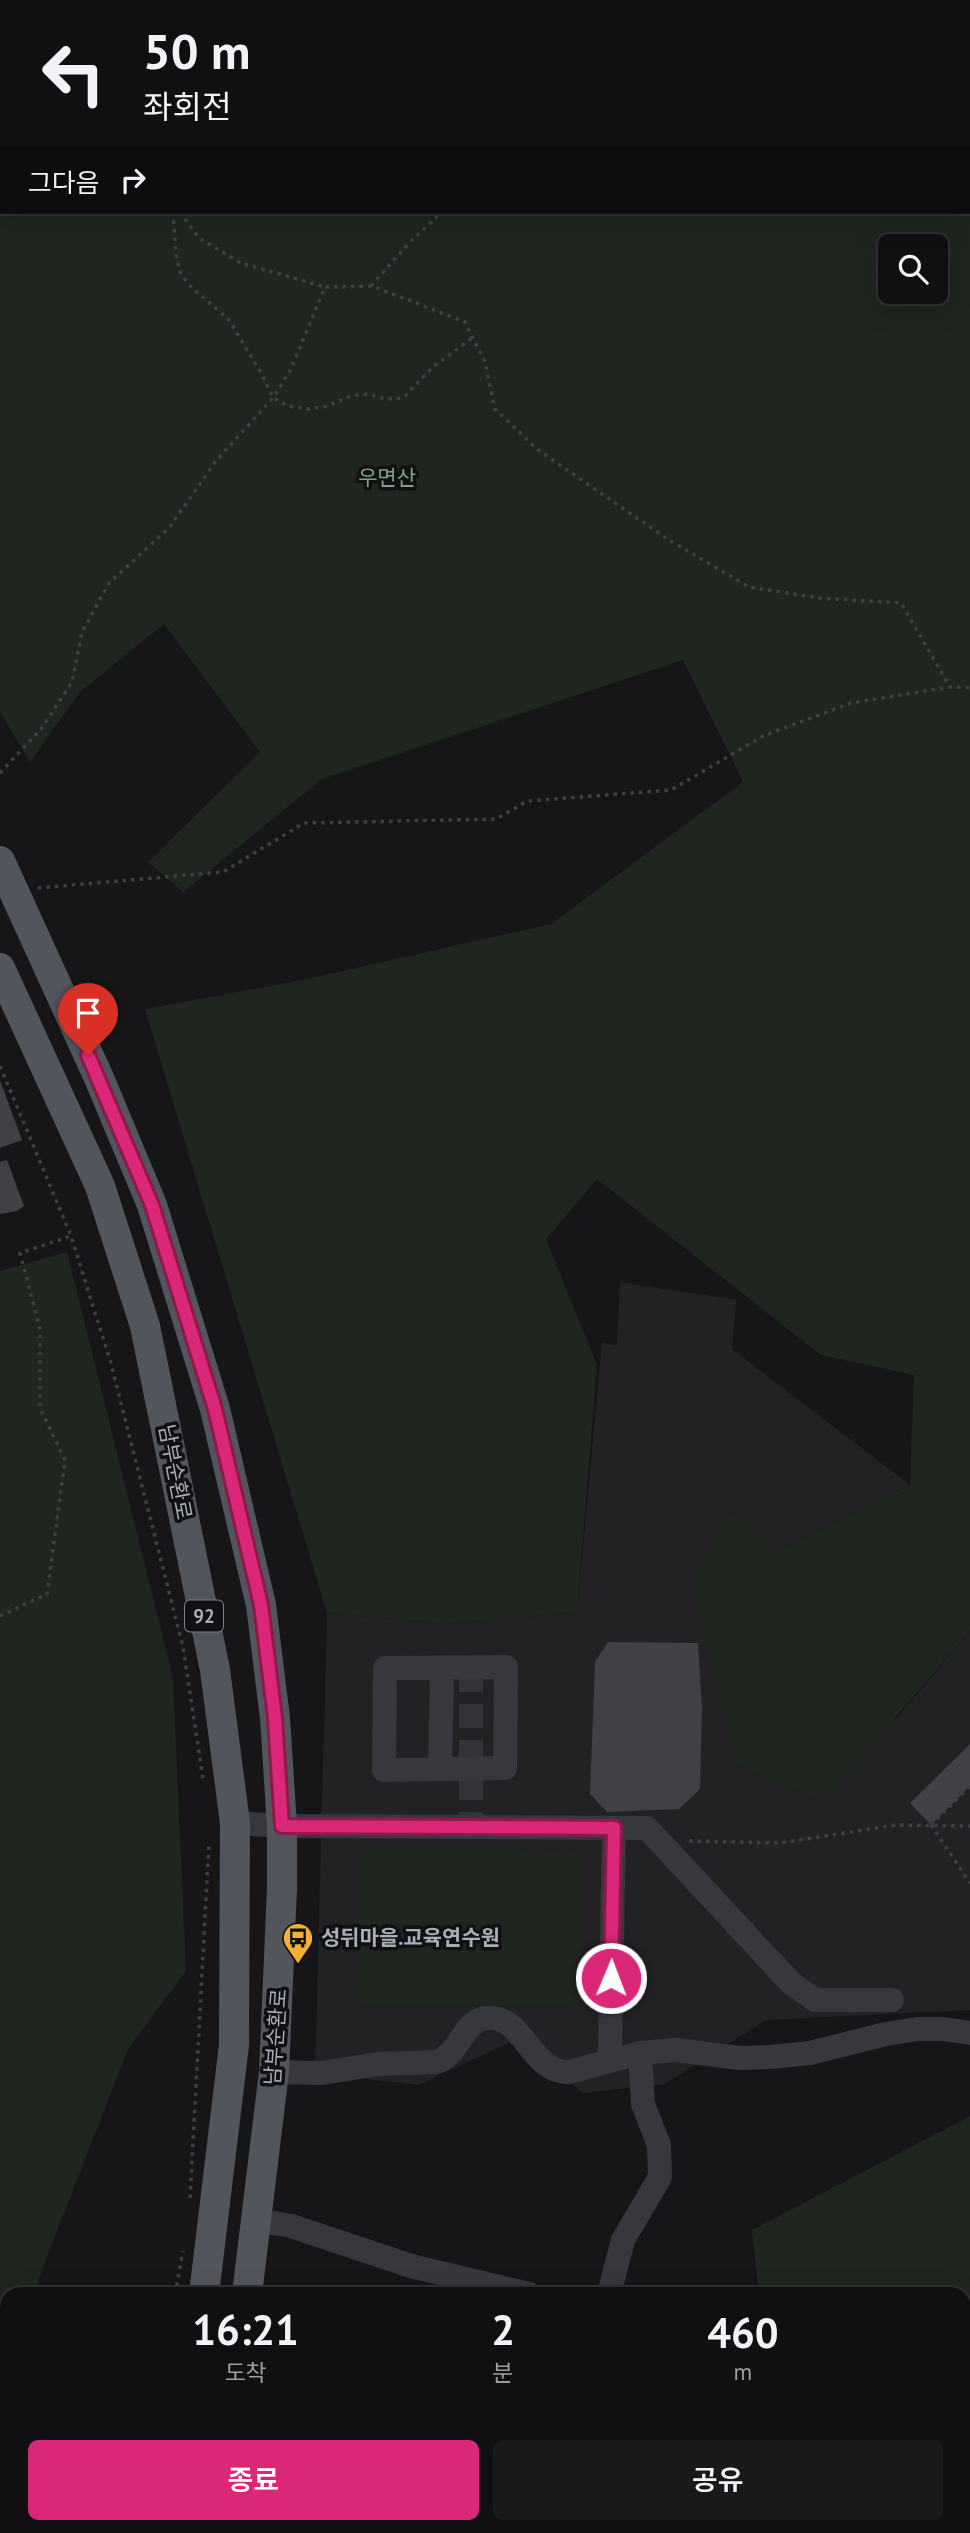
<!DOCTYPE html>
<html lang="ko">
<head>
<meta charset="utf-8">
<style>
  :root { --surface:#101012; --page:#19191b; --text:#f1f3f6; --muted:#9c9d9f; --line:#303032; --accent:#db2777 }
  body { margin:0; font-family:"PT Sans","Noto Sans KR",sans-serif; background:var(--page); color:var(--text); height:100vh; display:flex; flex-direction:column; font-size:26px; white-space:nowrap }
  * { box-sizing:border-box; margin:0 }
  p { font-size:23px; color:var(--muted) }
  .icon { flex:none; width:38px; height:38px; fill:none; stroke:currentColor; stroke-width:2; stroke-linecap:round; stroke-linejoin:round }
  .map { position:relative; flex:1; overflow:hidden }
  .sheet { position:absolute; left:0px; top:2287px; width:971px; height:247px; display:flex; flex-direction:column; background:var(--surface); border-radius:21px 21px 0 0; box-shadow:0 7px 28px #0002,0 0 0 2px var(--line) }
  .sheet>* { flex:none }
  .top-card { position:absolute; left:0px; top:0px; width:971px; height:214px; box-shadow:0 7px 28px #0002,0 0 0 2px var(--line); background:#101012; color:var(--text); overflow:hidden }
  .controls { position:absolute; left:878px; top:234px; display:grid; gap:14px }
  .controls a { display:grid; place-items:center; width:70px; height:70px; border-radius:10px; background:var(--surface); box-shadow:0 7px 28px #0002,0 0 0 2px var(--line); font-size:35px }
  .pin { position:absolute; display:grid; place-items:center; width:60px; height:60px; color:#fff; margin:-72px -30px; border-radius:50% 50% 50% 0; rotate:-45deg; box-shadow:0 0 7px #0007 }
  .pin .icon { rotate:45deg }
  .me { position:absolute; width:77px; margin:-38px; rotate:1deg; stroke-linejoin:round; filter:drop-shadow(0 0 5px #0008) }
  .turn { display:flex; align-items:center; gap:24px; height:147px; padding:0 28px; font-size:32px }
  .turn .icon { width:91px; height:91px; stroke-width:2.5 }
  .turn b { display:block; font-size:49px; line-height:60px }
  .then { display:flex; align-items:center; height:66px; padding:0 28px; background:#0003; gap:14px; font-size:26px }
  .eta { display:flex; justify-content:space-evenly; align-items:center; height:119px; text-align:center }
  .eta b { font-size:42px; font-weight:600; line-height:49px }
  .primary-button { display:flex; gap:14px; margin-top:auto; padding:14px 28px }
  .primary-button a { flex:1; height:80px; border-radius:10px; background:var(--accent); color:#fff; font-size:28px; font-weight:600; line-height:80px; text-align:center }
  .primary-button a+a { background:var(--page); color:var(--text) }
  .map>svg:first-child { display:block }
  .built { fill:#222225 }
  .green { fill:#1e261f; fill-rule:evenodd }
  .building { fill:#404145 }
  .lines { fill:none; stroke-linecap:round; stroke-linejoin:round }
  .minor-tunnel { stroke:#333438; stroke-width:24; stroke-dasharray:24 12; stroke-linecap:butt }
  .path { stroke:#3d3f44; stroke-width:3.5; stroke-dasharray:3.5 5; stroke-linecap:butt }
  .minor { stroke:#37383d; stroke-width:24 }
  .major { stroke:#53555c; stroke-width:30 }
  .route-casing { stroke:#8e194d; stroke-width:18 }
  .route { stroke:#db2777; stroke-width:12 }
  .labels { text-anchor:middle; stroke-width:7; stroke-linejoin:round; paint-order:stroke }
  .shield { fill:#111113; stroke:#7b7e86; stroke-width:2 }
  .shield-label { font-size:19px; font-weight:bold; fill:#a8adb8 }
  .park-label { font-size:21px; fill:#7fa381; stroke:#111113 }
  .street-label { font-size:21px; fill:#a8adb8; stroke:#111113 }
  .poi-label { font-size:21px; font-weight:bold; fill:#a8adb8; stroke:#111113; text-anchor:start }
</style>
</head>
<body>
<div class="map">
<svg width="970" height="2533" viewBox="0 0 970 2533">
  <rect width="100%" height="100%" fill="#161618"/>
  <path class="built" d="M620 1282 736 1300 732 1349 910 1485 774 1552 895 1720 970 1631V2010L766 2020 665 2084 583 2093 517 2039 418 2085 315 2073 327 1613 445 1624 577 1612 602 1343 617 1345Z"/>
  <path class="green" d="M0 0H970V1631L823 1802 737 1764 692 1586 731 1512 774 1552 910 1485 914 1375 821 1355 597 1179 546 1239 597 1365 577 1612 445 1624 327 1613 145 1009 303 980 551 924 743 782 683 660 322 779 183 892 148 862 260 752 164 624 80 692 30 762 0 712ZM2 2H970V212H2ZM891 247H936V292H891Z
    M67 1252 173 1678 186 1971 128 2049 41 2272 35 2294H7V2408L0 2436V1271Z
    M356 1848 581 1850 580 2006 354 2004Z
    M970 2116V2533H870L867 2527H964V2294H759L752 2230Z"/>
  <path class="building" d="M0 1080 22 1140 0 1148Z
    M7 1160 24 1206 17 1211 0 1214V1162Z
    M608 1642 698 1643 702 1708 700 1789 679 1809 607 1812 590 1794 595 1662Z
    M970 1744V1786L931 1825 910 1803Z"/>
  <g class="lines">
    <path class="minor-tunnel" d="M471 1668V1826"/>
    <path class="path" d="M699 2 701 0
      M0 21 2 25
      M173 212 176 255 180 272 188 284 229 320 260 371 273 398 288 406 308 409 328 406 351 396 368 394 387 399 403 398 433 367 472 338
      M180 212 199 238 241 263 325 287
      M371 286 408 244 442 212
      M0 773 41 729 72 682 82 632 109 583 169 528 216 461 273 398 291 369 325 287 372 286 465 322 485 362 495 409 538 450 669 540 749 587 820 598 901 603 950 687 970 688
      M38 888 223 872 304 823 496 819 527 801 671 790 763 736 851 703 950 687
      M0 1066 71 1236 110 1360 183 1647 203 1779
      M0 1616 47 1594 65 1460 40 1408V1329L20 1253 71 1236
      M931 1825 970 1883
      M931 1825 970 1786
      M689 1841 780 1843 896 1825 970 1826
      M190 2198 209 1842
      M175 2294 183 2251
      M125 2533 127 2527"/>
    <path class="minor" d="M506 1667 505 1768 384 1770 385 1668Z
      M440 1769 442 1668
      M235 1823 282 1826 647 1828 791 1983 815 2000H892
      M610 2053 614 1828
      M274 2072 322 2073 378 2064 436 2062C462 2055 462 2015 493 2018 525 2021 533 2074 569 2072L640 2053 676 2050 740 2058 770 2057 810 2053 886 2034 917 2029H943L970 2033
      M257 2220 291 2226 411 2266 529 2294
      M609 2294 623 2240 660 2177 659 2145 643 2104 640 2053
      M538 2533V2527"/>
    <path class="major" d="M0 861 99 1078 152 1205 215 1409 261 1605 275 1718 282 1826V1888L274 2072 247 2294
      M0 968 100 1186 145 1326 215 1670 235 1823 234 2045 204 2294
      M156 2533 157 2527
      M202 2533 203 2527"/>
  </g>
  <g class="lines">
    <g class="route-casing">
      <path id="route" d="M88 1055 152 1205 215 1409 261 1605 275 1718 282 1826 614 1828 611 1978"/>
    </g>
    <use href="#route" class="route"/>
  </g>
  <defs>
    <g id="bus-pin" transform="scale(1.575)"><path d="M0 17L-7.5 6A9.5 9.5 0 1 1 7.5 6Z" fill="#f2b134" stroke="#111113"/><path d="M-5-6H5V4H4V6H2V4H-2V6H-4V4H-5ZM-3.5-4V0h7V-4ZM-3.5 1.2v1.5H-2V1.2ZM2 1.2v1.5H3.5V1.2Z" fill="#111"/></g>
  </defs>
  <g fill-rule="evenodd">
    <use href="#bus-pin" x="298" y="1938"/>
  </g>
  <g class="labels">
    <rect class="shield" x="185" y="1600.5" width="38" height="31" rx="5"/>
    <g class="shield-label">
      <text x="204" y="1623">92</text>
    </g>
    <g class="park-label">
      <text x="387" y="485">우면산</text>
    </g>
    <g class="street-label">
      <text transform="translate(175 1472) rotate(79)" y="7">남부순환로</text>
      <text transform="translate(276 2037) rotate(-86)" y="7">남부순환로</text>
    </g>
    <g class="poi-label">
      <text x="321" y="1945">성뒤마을.교육연수원</text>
    </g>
  </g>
</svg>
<div class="controls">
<a><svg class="icon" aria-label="search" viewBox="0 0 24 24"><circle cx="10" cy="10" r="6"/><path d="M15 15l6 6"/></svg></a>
</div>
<div class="pin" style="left:88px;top:1055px;background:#d93025"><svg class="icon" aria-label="arrive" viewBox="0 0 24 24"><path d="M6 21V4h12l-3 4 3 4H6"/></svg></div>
<svg class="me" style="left:611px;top:1978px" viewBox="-20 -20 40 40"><circle r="17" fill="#db2777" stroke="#fff" stroke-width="3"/><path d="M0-11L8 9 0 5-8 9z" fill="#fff"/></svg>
<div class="top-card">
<div class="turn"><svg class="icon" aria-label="left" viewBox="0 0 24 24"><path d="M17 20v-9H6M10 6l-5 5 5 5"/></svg><div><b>50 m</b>좌회전</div></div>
<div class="then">그다음<svg class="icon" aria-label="right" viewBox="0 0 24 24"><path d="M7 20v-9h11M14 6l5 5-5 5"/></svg></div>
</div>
<section class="sheet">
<div class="eta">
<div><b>16:21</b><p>도착</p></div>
<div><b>2</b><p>분</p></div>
<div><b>460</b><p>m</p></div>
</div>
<div class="primary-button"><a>종료</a><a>공유</a></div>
</section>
</div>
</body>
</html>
